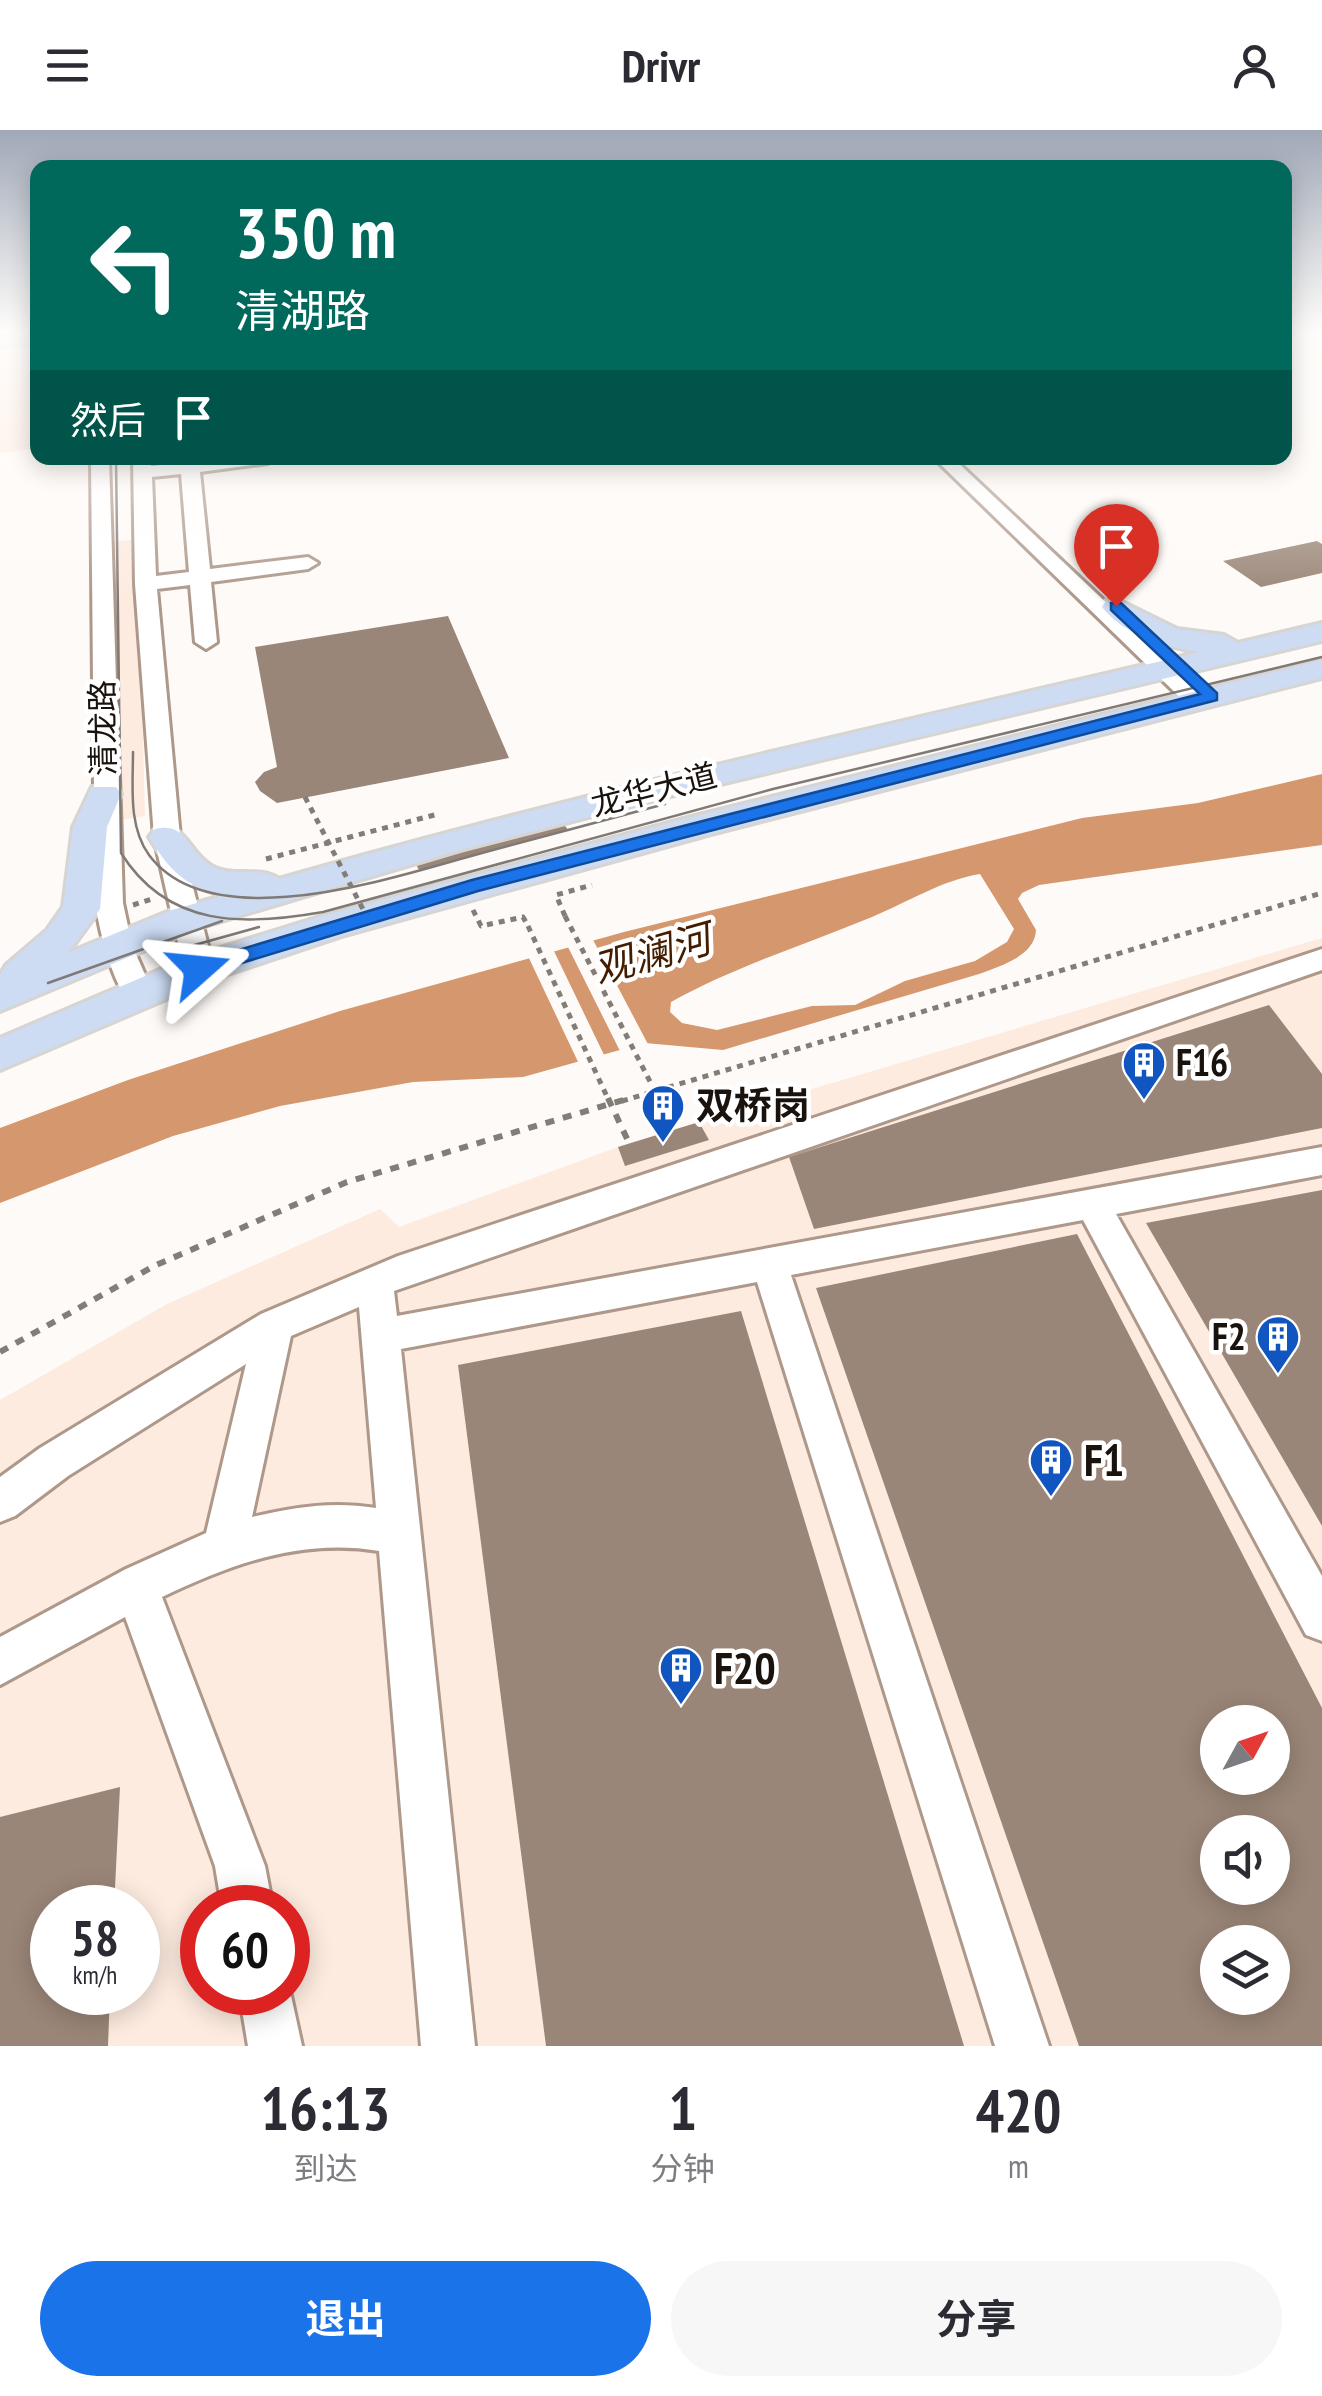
<!DOCTYPE html>
<html lang="zh">
<head>
<meta charset="utf-8">
<style>
  :root { --surface:#fff; --page:#f7f7f7; --text:#2b2b33; --muted:#7c7c81; --accent:#1a73e8 }
  body { margin:0; font-family:"PT Sans Narrow","Noto Sans SC",sans-serif; background:var(--page); color:var(--text); height:100vh; display:flex; flex-direction:column; font-size:38px; white-space:nowrap }
  * { box-sizing:border-box; margin:0 }
  p { font-size:32px; color:var(--muted) }
  .icon { flex:none; width:55px; height:55px; fill:none; stroke:currentColor; stroke-width:2; stroke-linecap:round; stroke-linejoin:round }
  .map { position:relative; height:1916px; overflow:hidden }
  .details { display:flex; flex-direction:column; background:var(--surface); flex:1 }
  .details>* { flex:none }
  .banner { position:absolute; left:30px; top:30px; width:1262px; height:305px; border-radius:20px; box-shadow:0 5px 25px #0003; background:#00695c; color:#fff; overflow:hidden }
  .needle { width:65px; rotate:50deg }
  .fabs { position:absolute; left:1200px; top:1575px; display:grid; gap:20px }
  .fabs a { display:grid; place-items:center; width:90px; height:90px; border-radius:50%; background:var(--surface); box-shadow:0 5px 25px #0003; font-size:50px }
  .speed { position:absolute; left:30px; top:1755px; display:flex; gap:20px; font-size:50px; font-weight:700; text-align:center }
  .speed>* { display:grid; place-content:center; width:130px; height:130px; border-radius:50%; background:var(--surface); box-shadow:0 5px 25px #0003; line-height:1 }
  .speed small { font-size:25px; font-weight:400 }
  .speed .limit { border:15px solid #d22; background:#fff; color:#111 }
  .pin { position:absolute; display:grid; place-items:center; width:85px; height:85px; color:#fff; margin:-102px -42px; border-radius:50% 50% 50% 0; rotate:-45deg; box-shadow:0 0 10px #0007 }
  .pin .icon { rotate:45deg }
  .me { position:absolute; width:110px; margin:-55px; rotate:72deg; stroke-linejoin:round; filter:drop-shadow(0 0 8px #0008) }
  .turn { display:flex; align-items:center; gap:35px; height:210px; padding:0 40px; font-size:45px }
  .turn .icon { width:130px; height:130px; stroke-width:2.5 }
  .turn b { display:block; font-size:70px; line-height:85px }
  .then { display:flex; align-items:center; height:95px; padding:0 40px; background:#0003; gap:20px; font-size:38px }
  .eta { display:flex; justify-content:space-evenly; align-items:center; height:170px; text-align:center }
  .eta b { font-size:60px; font-weight:700; line-height:70px }
  .primary-button { display:flex; gap:20px; margin-top:auto; padding:20px 40px }
  .primary-button a { flex:1; height:115px; border-radius:60px; background:var(--accent); color:#fff; font-size:40px; font-weight:700; line-height:115px; text-align:center }
  .primary-button a+a { background:var(--page); color:var(--text) }
  header { display:flex; justify-content:space-between; align-items:center; height:130px; padding:0 40px; background:var(--surface); font-size:45px; font-weight:700 }
  .map>svg:first-child { display:block }
  .built { fill:#fdebdf; fill-rule:evenodd }
  .water { fill:#d5976d; fill-rule:evenodd }
  .pier { fill:#fefaf7 }
  .building { fill:#9a8678; fill-rule:evenodd }
  .lines { fill:none; stroke-linecap:round; stroke-linejoin:round }
  .minor-casing { stroke:#ad988a; stroke-width:6 }
  .major-casing { stroke:#d6d5d3; stroke-width:6 }
  .path-far1 { stroke:#837d78; stroke-width:5; stroke-dasharray:6 6; stroke-linecap:butt }
  .path { stroke:#837d78; stroke-width:6; stroke-dasharray:9 9; stroke-linecap:butt }
  .minor { fill:#fff; fill-rule:evenodd }
  .major { fill:#cddcf3; fill-rule:evenodd }
  .tram { stroke:#807a76; stroke-width:2.5 }
  .path-bridge-far1 { stroke:#837d78; stroke-width:5; stroke-dasharray:6 6; stroke-linecap:butt }
  .path-bridge { stroke:#837d78; stroke-width:6; stroke-dasharray:9 9; stroke-linecap:butt }
  .route { fill:#1a73e8; stroke:#114b97; stroke-width:2.5 }
  .labels { text-anchor:middle; stroke-width:9; stroke-linejoin:round; paint-order:stroke }
  .far-street-label { font-size:32px; fill:#1a130d; stroke:#fff }
  .poi-label { font-size:38px; font-weight:bold; fill:#1a130d; stroke:#fff; text-anchor:start }
  .water-label { font-size:40px; font-style:italic; fill:#441d00; stroke:#fff }
  .near-poi-label { font-size:45px; font-weight:bold; fill:#1a130d; stroke:#fff; text-anchor:start }
</style>
</head>
<body>
<header><svg class="icon" aria-label="menu" viewBox="0 0 24 24"><path d="M4 6h16M4 12h16M4 18h16"/></svg>Drivr<svg class="icon" aria-label="person" viewBox="0 0 24 24"><circle cx="12" cy="8" r="4"/><path d="M4 21q1-7 8-7t8 7"/></svg></header>
<div class="map">
<svg width="1322" height="1916" viewBox="0 0 1322 1916">
  <rect width="100%" height="100%" fill="#fefaf7"/>
  <path class="built" d="M35 212 31 319 0 323V215Z
    M138 409 145 686 115 691 109 412Z
    M1322 808V1916H0V1270L167 1174 380 1079 399 1097 629 1013ZM1218 1592H1272V1648H1218ZM1218 1702H1272V1758H1218ZM52 1778H138V1862H52ZM202 1778H288V1862H202ZM1218 1812H1272V1868H1218Z"/>
  <path class="water" d="M1322 644V715L1039 755 1022 763 1018 769 1036 800C1035 826 1000 836 979 844L723 920 645 913 523 947 413 952 280 976 173 1006 0 1073V998L128 950 340 881 624 802 1082 688 1198 673ZM980 744 1014 799 1007 812 975 831 905 851 855 875 812 876 717 900 682 893 670 882 671 872C736 836 804 815 872 787 908 772 942 750 980 744Z"/>
  <path class="pier" d="M591 806 650 918 622 925 566 813Z
    M552 817 606 929 580 936 527 824Z"/>
  <path class="building" d="M1317 411 1322 414V443L1261 457 1223 431Z
    M448 486 509 628 277 673 260 661 255 652 264 642 277 637 255 517Z
    M561 690 568 700 419 740 413 729Z
    M1269 875 1322 944V998L814 1099 789 1027Z
    M699 992 709 1010 625 1036 618 1017Z
    M1322 1060V1396L1146 1093Z
    M1077 1104 1322 1578V1916H1079L816 1158ZM1218 1592H1272V1648H1218ZM1218 1702H1272V1758H1218ZM1218 1812H1272V1868H1218Z
    M741 1181 964 1916H546L458 1235Z
    M120 1657 114 1778H52V1862H110L108 1916H0V1687Z"/>
  <g class="lines">
    <g class="minor-casing">
      <path id="minor" d="M91 328H109L123 773 132 815 153 863 149 871 138 874 127 871C109 840 101 807 95 773Z
        M133 328H151V336L180 333V328H198V331L277 328 268 333 200 342 210 439 308 427 318 433 308 439 211 452 217 512 206 519 195 512 190 455 157 459 180 707 214 839 210 846 199 849 188 846 184 839 154 707 135 454ZM181 344 189 442 156 446 152 347Z
        M934 328H953L1204 565 1208 570 1204 575H1188Z
        M1322 819V840L394 1161 397 1186 1322 1017V1045L1116 1084 1322 1446V1511L1306 1505 1083 1090 791 1145 1049 1916H995L757 1152 401 1219 475 1916H421L379 1421C301 1408 231 1434 162 1467L265 1736 273 1778H222L215 1736 125 1487 0 1555V1507L126 1439 206 1403 246 1234 68 1346 15 1386 0 1392V1347L40 1318 261 1184 398 1126ZM359 1177 376 1378C333 1371 294 1377 252 1387L291 1206Z
        M288 1852 302 1916H248L239 1862H288Z"/>
    </g>
    <g class="major-casing">
      <path id="major" d="M38 203V213L0 217V205Z
        M1116 469 1177 499 1224 505 1238 513 1322 493V511L674 665 460 720 198 798 0 881V845L6 835 47 800 63 777 73 697 92 657H116L121 664 107 697 100 779 68 823 172 780 225 765C186 758 169 740 149 707L155 699C186 691 187 720 210 735 231 749 260 735 279 749 583 662 892 594 1200 522 1167 517 1123 505 1102 477L1106 471Z
        M1322 530V548L711 704 345 805 213 849 0 940V908L185 829 319 787 687 688Z"/>
    </g>
    <path class="path-far1" d="M266 729 438 684
      M133 775 155 768
      M473 780 481 796 523 787 528 796
      M565 786 556 765 592 755
      M622 971 1322 763"/>
    <path class="path" d="M0 1222 154 1136 347 1052 630 968"/>
    <use href="#minor" class="minor"/>
    <use href="#major" class="major"/>
    <path class="tram" d="M0 205 18 203
      M116 328 121 723C168 798 244 796 323 782L773 659 1322 527
      M133 622C133 656 128 696 149 725 213 811 399 745 482 723 543 707 604 690 665 674
      M173 821 259 797
      M48 853 222 791"/>
    <path class="path-bridge-far1" d="M305 667 368 789
      M565 786 660 971
      M528 796 609 971"/>
    <path class="path-bridge" d="M608 968 629 1013
      M659 968 675 1000"/>
  </g>
  <linearGradient id="sky" x2="0" y2="1"><stop stop-color="#a0a8b7"/><stop offset="0.43" stop-color="#fffdfb"/><stop offset="1" stop-color="#fffdfb" stop-opacity="0"/></linearGradient>
  <rect width="1322" height="471" fill="url(#sky)"/>
  <path class="route" d="M1111 473H1121L1217 563V570L478 761 199 846 189 839 192 834 472 750 1200 564 1111 480Z"/>
  <defs>
    <g id="building-pin" transform="scale(2.25)"><path d="M0 17L-7.5 6A9.5 9.5 0 1 1 7.5 6Z" fill="#1155c0" stroke="#fff"/><path d="M-4-6H4V6H1V3H-1V6H-4ZM-2.5-4.3h1.7v1.8h-1.7ZM.8-4.3h1.7v1.8H.8ZM-2.5-1h1.7V.8h-1.7ZM.8-1h1.7V.8H.8Z" fill="#fff"/></g>
  </defs>
  <g fill-rule="evenodd">
    <use href="#building-pin" x="1144" y="933"/>
    <use href="#building-pin" x="663" y="976"/>
    <use href="#building-pin" x="1278" y="1207"/>
    <use href="#building-pin" x="1051" y="1330"/>
    <use href="#building-pin" x="681" y="1538"/>
  </g>
  <g class="labels">
    <g class="far-street-label">
      <text transform="translate(103 598) rotate(-91)" y="11">清龙路</text>
      <text transform="translate(654 660) rotate(-14)" y="11">龙华大道</text>
    </g>
    <g class="poi-label">
      <text x="1176" y="946">F16</text>
      <text x="696" y="989">双桥岗</text>
      <text x="1246" y="1220" text-anchor="end">F2</text>
    </g>
    <g class="water-label">
      <text transform="translate(652 824) rotate(-16)" y="14">观澜河</text>
    </g>
    <g class="near-poi-label">
      <text x="1084" y="1346">F1</text>
      <text x="714" y="1554">F20</text>
    </g>
  </g>
</svg>
<div class="fabs">
<a><svg class="needle" viewBox="-14 -14 28 28"><path d="M0-13l5 13h-10z" fill="#e53935"/><path d="M0 13l5-13h-10z" fill="#7c7c81"/></svg></a>
<a><svg class="icon" aria-label="sound" viewBox="0 0 24 24"><path d="M4 9h4l5-4v14l-5-4H4zM17 9q2 3 0 6"/></svg></a>
<a><svg class="icon" aria-label="layers" viewBox="0 0 24 24"><path d="M12 4l9 5-9 5-9-5zM3 14l9 5 9-5"/></svg></a>
</div>
<div class="speed"><div>58<small>km/h</small></div><div class="limit">60</div></div>
<div class="pin" style="left:1116px;top:476px;background:#d93025"><svg class="icon" aria-label="arrive" viewBox="0 0 24 24"><path d="M6 21V4h12l-3 4 3 4H6"/></svg></div>
<svg class="me" style="left:199px;top:839px" viewBox="-20 -20 40 40"><path d="M0-17L14 15 0 8-14 15z" fill="#1a73e8" stroke="#fff" stroke-width="4"/></svg>
<div class="banner">
<div class="turn"><svg class="icon" aria-label="left" viewBox="0 0 24 24"><path d="M17 20v-9H6M10 6l-5 5 5 5"/></svg><div><b>350 m</b>清湖路</div></div>
<div class="then">然后<svg class="icon" aria-label="arrive" viewBox="0 0 24 24"><path d="M6 21V4h12l-3 4 3 4H6"/></svg></div>
</div>
</div>
<section class="details">
<div class="eta">
<div><b>16:13</b><p>到达</p></div>
<div><b>1</b><p>分钟</p></div>
<div><b>420</b><p>m</p></div>
</div>
<div class="primary-button"><a>退出</a><a>分享</a></div>
</section>
</body>
</html>
